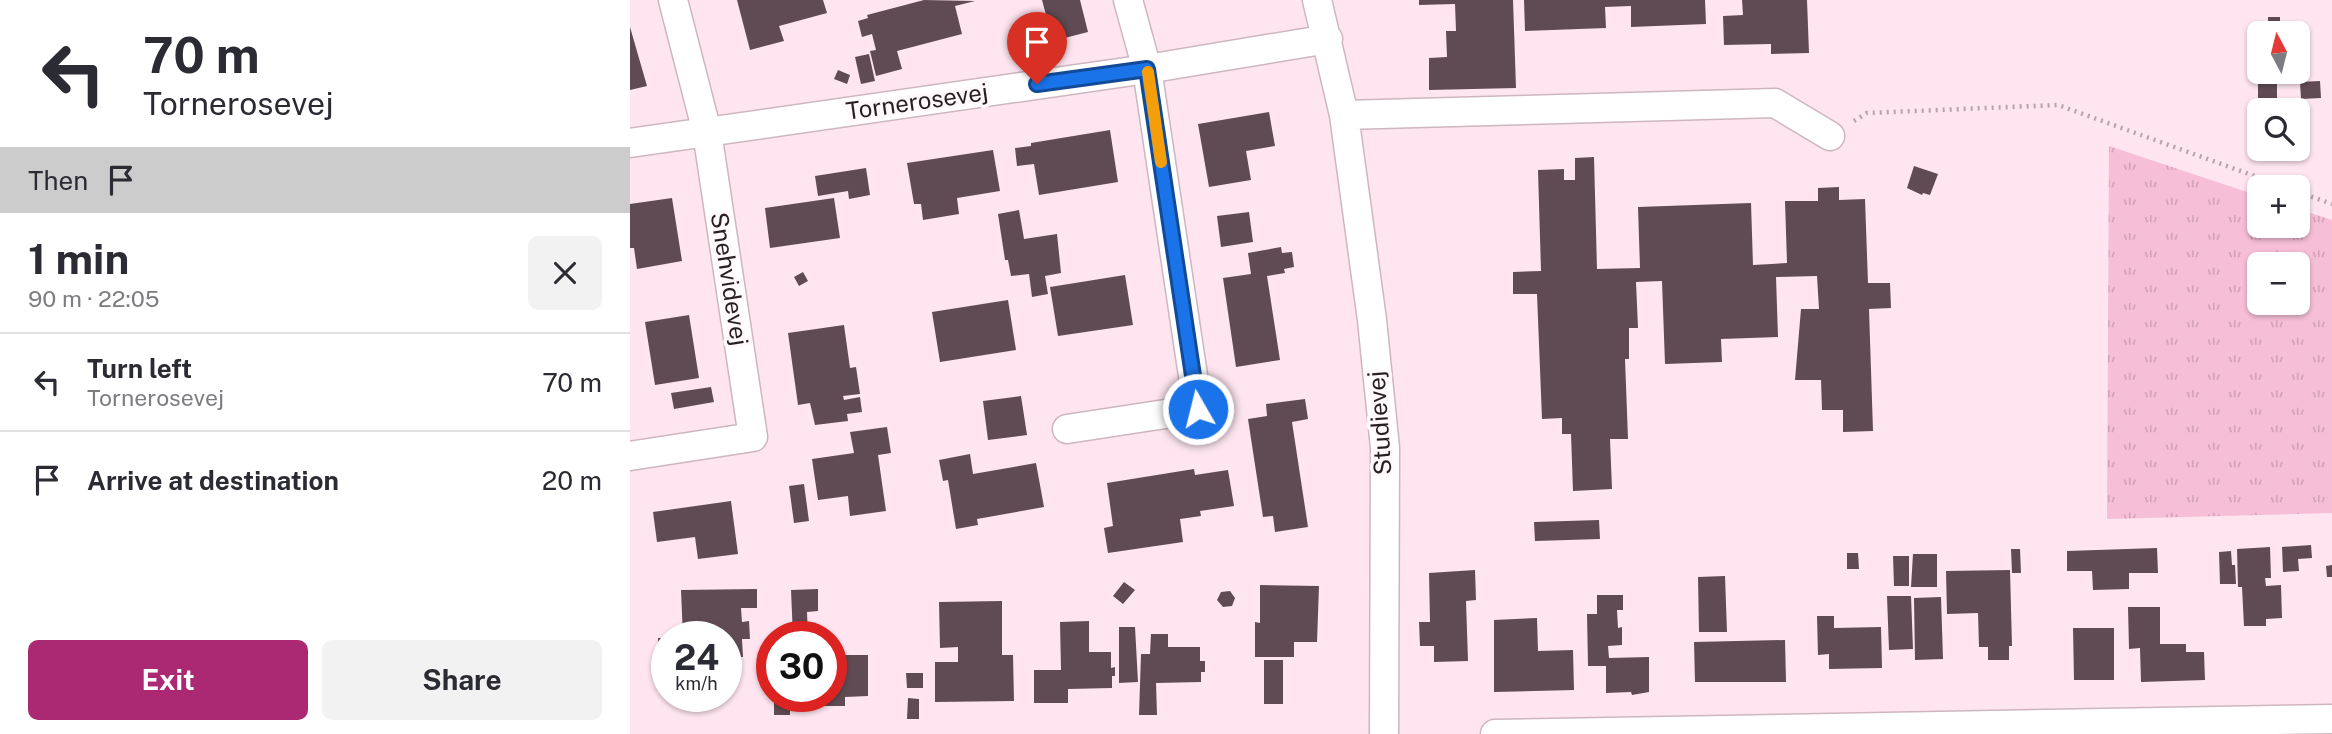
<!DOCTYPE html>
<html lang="en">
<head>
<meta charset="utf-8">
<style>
  :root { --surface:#fff; --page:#f2f2f3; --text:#2b2b33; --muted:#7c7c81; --line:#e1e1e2; --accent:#ab2872 }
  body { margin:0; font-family:"Public Sans",sans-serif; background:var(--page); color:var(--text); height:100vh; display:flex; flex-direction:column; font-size:26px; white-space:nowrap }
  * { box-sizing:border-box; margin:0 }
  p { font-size:23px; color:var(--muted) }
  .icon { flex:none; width:38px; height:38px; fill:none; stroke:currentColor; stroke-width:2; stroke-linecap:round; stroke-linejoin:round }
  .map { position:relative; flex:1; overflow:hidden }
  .side { display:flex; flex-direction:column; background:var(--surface); width:630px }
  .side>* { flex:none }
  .guide { background:#fff; color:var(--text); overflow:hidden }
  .needle { width:46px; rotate:353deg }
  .tools { position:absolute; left:1617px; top:21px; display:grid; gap:14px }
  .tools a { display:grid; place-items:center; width:63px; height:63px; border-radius:10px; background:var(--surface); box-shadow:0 2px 5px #0004; font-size:35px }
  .speed { position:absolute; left:21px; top:621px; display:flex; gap:14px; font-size:35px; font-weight:700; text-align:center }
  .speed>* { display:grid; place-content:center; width:91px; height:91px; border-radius:50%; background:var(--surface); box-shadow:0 2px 5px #0004; line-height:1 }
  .speed small { font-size:18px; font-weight:400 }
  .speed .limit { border:10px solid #d22; background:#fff; color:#111 }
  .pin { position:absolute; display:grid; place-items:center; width:60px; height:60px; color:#fff; margin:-72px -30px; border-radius:50% 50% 50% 0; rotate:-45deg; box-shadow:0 0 7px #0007 }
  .pin .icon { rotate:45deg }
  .me { position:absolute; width:77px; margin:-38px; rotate:352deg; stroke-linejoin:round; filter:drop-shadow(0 0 5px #0008) }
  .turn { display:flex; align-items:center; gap:24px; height:147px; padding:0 28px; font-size:32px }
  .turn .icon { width:91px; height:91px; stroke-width:2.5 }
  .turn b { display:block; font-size:49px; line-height:60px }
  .then { display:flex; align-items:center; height:66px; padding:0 28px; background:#0003; gap:14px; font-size:26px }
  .round { display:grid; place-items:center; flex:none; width:74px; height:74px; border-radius:10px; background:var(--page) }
  .overview { display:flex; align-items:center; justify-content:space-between; height:119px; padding:0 28px }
  h1 { font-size:42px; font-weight:700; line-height:52px }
  .action { display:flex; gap:14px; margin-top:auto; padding:14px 28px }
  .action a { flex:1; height:80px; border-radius:10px; background:var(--accent); color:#fff; font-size:28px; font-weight:700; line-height:80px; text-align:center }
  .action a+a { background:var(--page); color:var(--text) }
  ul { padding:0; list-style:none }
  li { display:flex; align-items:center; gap:21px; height:98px; padding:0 28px; border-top:2px solid var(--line) }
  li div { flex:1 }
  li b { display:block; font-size:26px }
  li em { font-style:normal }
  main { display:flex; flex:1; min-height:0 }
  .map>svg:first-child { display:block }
  .park { fill:url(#park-tufts); fill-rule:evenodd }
  .building { fill:#604b54 }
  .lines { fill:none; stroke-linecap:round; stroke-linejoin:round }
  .minor-casing { stroke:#ceb6c0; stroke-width:31 }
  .path { stroke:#b6a3ab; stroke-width:4.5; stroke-dasharray:2 5; stroke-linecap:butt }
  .minor { stroke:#fff; stroke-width:28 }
  .route-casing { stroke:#114b97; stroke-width:18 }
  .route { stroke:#1a73e8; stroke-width:12 }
  .slow { stroke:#f59e0b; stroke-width:12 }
  .labels { text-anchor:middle; stroke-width:7; stroke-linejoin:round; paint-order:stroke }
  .street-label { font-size:24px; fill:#281f22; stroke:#fef9fb }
</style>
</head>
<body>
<main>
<section class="side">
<div class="guide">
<div class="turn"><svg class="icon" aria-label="left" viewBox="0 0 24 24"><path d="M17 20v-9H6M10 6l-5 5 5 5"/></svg><div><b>70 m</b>Tornerosevej</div></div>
<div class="then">Then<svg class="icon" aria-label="arrive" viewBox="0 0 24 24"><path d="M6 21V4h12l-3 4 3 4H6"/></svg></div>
</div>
<div class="overview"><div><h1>1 min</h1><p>90 m · 22:05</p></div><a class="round"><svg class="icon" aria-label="close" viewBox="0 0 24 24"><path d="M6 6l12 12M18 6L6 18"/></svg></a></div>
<ul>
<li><svg class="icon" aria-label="left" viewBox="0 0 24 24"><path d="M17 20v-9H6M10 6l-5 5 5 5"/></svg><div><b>Turn left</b><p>Tornerosevej</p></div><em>70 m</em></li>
<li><svg class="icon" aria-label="arrive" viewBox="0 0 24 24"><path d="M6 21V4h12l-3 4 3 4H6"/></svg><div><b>Arrive at destination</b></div><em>20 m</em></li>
</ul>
<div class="action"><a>Exit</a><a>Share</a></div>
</section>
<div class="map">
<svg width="1702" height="734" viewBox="0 0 1702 734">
  <defs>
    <pattern id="park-tufts" width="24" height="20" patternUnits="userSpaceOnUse" patternTransform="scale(1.75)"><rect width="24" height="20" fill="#f7bed7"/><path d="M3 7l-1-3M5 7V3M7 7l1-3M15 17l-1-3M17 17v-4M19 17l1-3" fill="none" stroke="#d4a3b8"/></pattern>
  </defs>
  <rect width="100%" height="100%" fill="#fee5f0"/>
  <path class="park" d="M1479 146 1629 196V226H1668V209L1702 220V513L1477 519ZM1629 264H1668V303H1629Z"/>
  <path class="building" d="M107 0H193L197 13 149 26 154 41 120 50Z
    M294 0 345 1 325 6 332 34 267 51 272 69 246 76 240 51 246 50 242 34 232 37 228 21 238 18 237 15Z
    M412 0H450L458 32 423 41Z
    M789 0H883L886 88 799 90V58L817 57 816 31H826L825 4 789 5Z
    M894 0H1075L1076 24 1001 27V6L975 7 976 28 895 31Z
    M1112 0H1177L1179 53 1141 54V44L1094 45 1093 16 1113 15Z
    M1638 17H1650V33H1638Z
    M0 27 17 86 0 90Z
    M239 54 245 81 231 84 225 57Z
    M208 70 220 75 217 84 204 79Z
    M1690 81 1691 98 1671 99 1670 82Z
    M1628 82H1647V99H1628Z
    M639 112 645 146 616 151 621 180 579 187 568 124Z
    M480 130 488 182 409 195 404 164 387 166 385 148 401 146V143Z
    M363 150 370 191 327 198 329 214 293 220 291 204H284L277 163Z
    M964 157 967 269 1010 268 1008 207 1121 203 1123 265 1157 263 1155 201H1188V188L1209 187V200L1235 199 1238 283H1260L1261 308 1239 309 1243 431 1213 432V410H1192L1191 380H1165L1171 309H1189L1187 276 1146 277 1148 337 1091 339 1092 362 1035 364 1032 281 1006 282 1008 328H999V359H995L998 439H980L982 489 943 491 941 434H932V418L912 419 907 294H883V272L911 271 908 170 934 169V180H945V158Z
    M1284 166 1308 174 1300 195 1293 193 1292 195 1277 188Z
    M236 168 240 195 219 199 218 191 188 196 185 176Z
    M42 198 52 261 7 269 4 248H0V204Z
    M204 198 210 238 140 248 135 208Z
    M389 210 394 239 427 234 431 273 415 276 418 294 402 297 399 274 381 276 378 260H375L368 214Z
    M619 212 623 242 591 247 587 216Z
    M651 247 652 253 662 252 664 267 654 269 655 273 637 276 650 360 606 367 593 278 621 274 618 253Z
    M173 272 178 281 169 286 164 277Z
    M495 275 503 325 428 336 420 287Z
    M378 300 386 350 310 362 302 312Z
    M59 315 69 378 25 385 15 322Z
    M214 325 220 368 226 367 230 394 213 396 214 400 230 397 232 412 217 414 218 421 185 425 180 403 168 405 158 333Z
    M81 387 84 402 44 409 41 393Z
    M391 396 397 435 358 440 353 401Z
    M675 399 678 419 662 422 678 527 645 532 643 516 633 517 618 419 637 416 636 404Z
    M257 427 261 453 248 455 256 511 220 516 218 496 188 500 182 459 224 453 220 432Z
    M340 454 343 474 406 463 414 507 347 519 348 525 326 529 318 480 313 481 309 460Z
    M564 469 565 475 598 470 604 506 570 511 571 516 550 519 553 542 478 553 474 528 483 526 477 483Z
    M174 484 179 521 164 523 159 486Z
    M101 501 108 554 68 559 65 537 27 542 23 512Z
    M969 520 970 539 905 541 904 522Z
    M1681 545 1682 558 1668 559 1669 571 1653 572 1652 547Z
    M1640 547 1641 578H1635L1636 586 1651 585 1652 618 1636 619V626H1614L1612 587H1608L1607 549Z
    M1527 548 1528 573H1499V589L1463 590 1462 571H1437V551Z
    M1381 549H1390L1391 573H1382Z
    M1601 551 1602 565H1605L1606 584H1590L1589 552Z
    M1217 553H1228L1229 569H1217Z
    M1283 554H1307V587H1281Z
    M1263 556H1279V586H1264Z
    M1702 565V577H1697L1696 566Z
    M845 570 846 600 836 601 838 661 804 662V646H790L789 622H800L799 573Z
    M1380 570 1382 646H1379V660H1358V647H1349L1348 613 1317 614 1316 571Z
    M1095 576 1097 632H1069L1068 577Z
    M494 582 505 590 493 604 483 596Z
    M630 585 689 586 687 642H664V657H625V622L630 623Z
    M127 589V608H111L112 622 119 621 120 639H112L113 657H96V637H53L51 590Z
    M188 589V611L177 612 178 637H163L161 590Z
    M600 591 605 598 602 606 593 607 587 600 591 592Z
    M967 595H993V610H987L988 628 992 627V645L978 646 979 658 1019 657V692L1002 695 1001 692 976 693V666H958L957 614H967Z
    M1257 596H1281L1283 649 1259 650Z
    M1311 597 1313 659 1285 660 1284 598Z
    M372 601V655H383L384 701 305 702V662H328V647L310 648 309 602Z
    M1498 607H1530V644H1556V652H1574L1575 680 1511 682 1510 648 1499 649Z
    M1187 616H1204V628L1251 627 1252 668 1199 669V654L1188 655Z
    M907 618 908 651 943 650 944 690 864 692V620Z
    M459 621V652H481V668L485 667V676H482V688L438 689V703H404V670H431L430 622Z
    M489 627H505L508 682 489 683Z
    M1443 628H1484V680H1444Z
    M521 634H538V647H570V661H575V672H571V682L526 683 527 715H509L511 654H520Z
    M28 638H37V664H29Z
    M1155 640 1156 682H1065L1064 642Z
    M210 655H238V696L215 697V706H174V696H201V670H211Z
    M634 660H653V704H634Z
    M276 673H293V688H277Z
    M144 696H160V715H144Z
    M278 698 289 699V719H277Z"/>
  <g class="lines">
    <g class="minor-casing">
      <path id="minor" d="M687 0 714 115 742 320 755 448 754 734
        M714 115 1145 103 1200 136
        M0 143 517 69 698 39
        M437 429 568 409 517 69 498 0
        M0 456 123 437 77 132 43 0
        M865 734 1702 719"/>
    </g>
    <path class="path" d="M1224 121 1237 113 1428 105 1655 187
      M1668 192 1702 204"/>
    <use href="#minor" class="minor"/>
  </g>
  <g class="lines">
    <g class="route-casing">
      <path id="route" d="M407 84 517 69 568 409"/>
    </g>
    <use href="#route" class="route"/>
    <path class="slow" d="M518 72 531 162"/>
  </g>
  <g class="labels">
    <g class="street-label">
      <text transform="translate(287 102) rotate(-8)" y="8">Tornerosevej</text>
      <text transform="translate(99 279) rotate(81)" y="8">Snehvidevej</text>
      <text transform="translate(750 423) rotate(-94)" y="8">Studievej</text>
    </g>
  </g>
</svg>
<div class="tools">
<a><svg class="needle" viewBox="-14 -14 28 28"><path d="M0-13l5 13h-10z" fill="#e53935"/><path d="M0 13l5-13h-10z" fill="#7c7c81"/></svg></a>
<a><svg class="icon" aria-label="search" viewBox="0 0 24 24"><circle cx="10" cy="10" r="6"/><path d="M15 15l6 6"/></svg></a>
<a>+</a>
<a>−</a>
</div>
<div class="speed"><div>24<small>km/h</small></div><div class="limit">30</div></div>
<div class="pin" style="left:407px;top:84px;background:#d93025"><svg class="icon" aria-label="arrive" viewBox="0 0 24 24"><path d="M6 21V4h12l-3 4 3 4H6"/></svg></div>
<svg class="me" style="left:568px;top:409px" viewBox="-20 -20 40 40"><circle r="17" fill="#1a73e8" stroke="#fff" stroke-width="3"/><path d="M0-11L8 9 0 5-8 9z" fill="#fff"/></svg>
</div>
</main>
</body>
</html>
